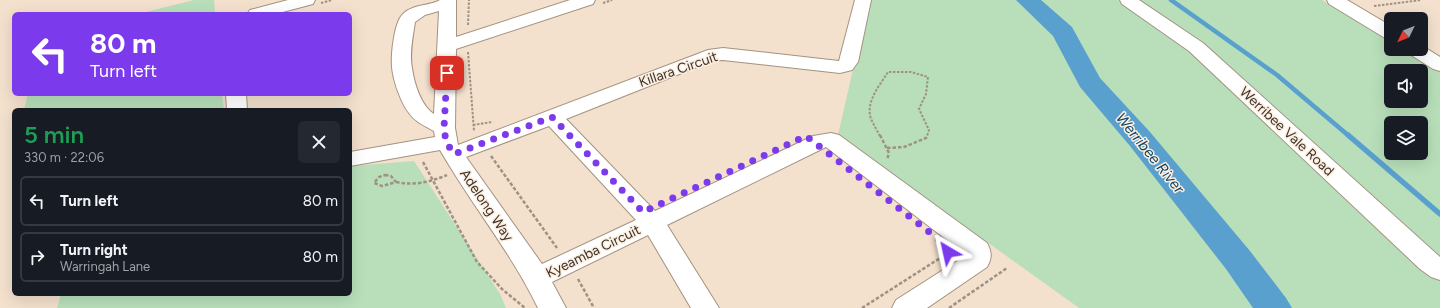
<!DOCTYPE html>
<html lang="en">
<head>
<meta charset="utf-8">
<style>
  :root { --surface:#171b24; --page:#242831; --text:#f1f3f6; --muted:#9ea1a6; --line:#363941 }
  body { margin:0; font-family:Figtree,sans-serif; background:var(--page); color:var(--text); height:100vh; display:flex; flex-direction:column; font-size:15px; white-space:nowrap }
  * { box-sizing:border-box; margin:0 }
  p { font-size:13px; color:var(--muted) }
  .icon { flex:none; width:22px; height:22px; fill:none; stroke:currentColor; stroke-width:2; stroke-linecap:round; stroke-linejoin:round }
  .map { position:relative; flex:1; overflow:hidden }
  .sheet { position:absolute; left:12px; top:108px; width:340px; height:188px; display:flex; flex-direction:column; background:var(--surface); border-radius:6px; box-shadow:0 4px 16px #0002 }
  .sheet>* { flex:none }
  .guide { position:absolute; left:12px; top:12px; width:340px; height:84px; border-radius:6px; box-shadow:0 4px 16px #0002; background:#7c3aed; color:#fff; overflow:hidden }
  .needle { width:26px; rotate:227deg }
  .fabs { position:absolute; left:1384px; top:12px; display:grid; gap:8px }
  .fabs a { display:grid; place-items:center; width:44px; height:44px; border-radius:6px; background:var(--surface); box-shadow:0 4px 16px #0002; font-size:20px }
  .pin { position:absolute; display:grid; place-items:center; width:34px; height:34px; color:#fff; margin:-17px; border-radius:8px; box-shadow:0 2px 6px #0006 }
  .me { position:absolute; width:44px; margin:-22px; rotate:324deg; stroke-linejoin:round; filter:drop-shadow(0 0 3px #0008) }
  .turn { display:flex; align-items:center; gap:14px; height:84px; padding:0 12px; font-size:18px }
  .turn .icon { width:52px; height:52px; stroke-width:2.5 }
  .turn b { display:block; font-size:28px; line-height:34px }
  .round { display:grid; place-items:center; flex:none; width:42px; height:42px; border-radius:6px; background:var(--page) }
  .overview { display:flex; align-items:center; justify-content:space-between; height:68px; padding:0 12px }
  h1 { font-size:24px; font-weight:600; line-height:30px; color:#1e9e55 }
  ul { padding:0; list-style:none }
  li { display:flex; align-items:center; gap:12px; height:50px; margin:0 8px 6px; padding:0 4px; border:2px solid var(--line); border-radius:6px }
  li div { flex:1 }
  li b { display:block; font-size:15px }
  li em { font-style:normal }
  .map>svg:first-child { display:block }
  .green { fill:#b8dfba; fill-rule:evenodd }
  .lines { fill:none; stroke-linecap:round; stroke-linejoin:round }
  .stream-far1 { stroke:#5aa0cf; stroke-width:4.5 }
  .stream { stroke:#5aa0cf; stroke-width:5.5 }
  .river { fill:#5aa0cf; fill-rule:evenodd }
  .minor-casing { stroke:#a49381; stroke-width:2 }
  .path-far1 { stroke:#9f9183; stroke-width:2; stroke-dasharray:2.5 1.5; stroke-linecap:butt }
  .path { stroke:#9f9183; stroke-width:2.5; stroke-dasharray:3.5 2; stroke-linecap:butt }
  .minor { fill:#fff; fill-rule:evenodd }
  .route { stroke:#7c3aed; stroke-width:7; stroke-dasharray:0 12.6 }
  .labels { text-anchor:middle; stroke-width:3; stroke-linejoin:round; paint-order:stroke }
  .street-label { font-size:14px; fill:#3b342c; stroke:#fdeedf }
  .water-label { font-size:15px; font-style:italic; fill:#0d4565; stroke:#fdeedf }
</style>
</head>
<body>
<div class="map">
<svg width="1440" height="308" viewBox="0 0 1440 308">
  <rect width="100%" height="100%" fill="#f3e0cd"/>
  <path class="green" d="M194 0H214L215 14H138Z
    M869 0H1118L1188 49 1440 279V308H1079L838 135Z
    M1137 0H1322L1391 42V49H1403L1440 72V261ZM1391 71H1421V101H1391ZM1391 123H1421V153H1391Z
    M28 94H222L224 110H24Z
    M414 161 500 294 506 308H57L61 294H350V166Z"/>
  <g class="lines">
    <path class="stream-far1" d="M1171 0 1277 75 1349 136"/>
    <path class="stream" d="M1348 135 1440 214"/>
    <path class="river" d="M1016 0H1041L1072 27 1100 78 1150 132 1250 251 1286 298 1292 308H1253L1226 269 1130 146 1080 87 1053 36Z"/>
    <g class="minor-casing">
      <path id="minor" d="M288 0H315L313 4 275 14H247L250 10Z
        M440 0H456V37L570 0H595L593 4 456 49 455 128 458 145 708 50 723 48 839 61 855 0H871L858 62 852 70 840 73 723 60 712 61 566 119 655 211 813 136 831 133 839 135 987 243C992 252 992 258 987 267L927 308H892L896 300 965 256V254L826 147 667 225 719 308H691L648 235 552 282 566 308H538C511 252 471 204 440 150L350 166V152L435 137 434 131C425 126 415 122 409 113 401 103 393 80 392 67 391 55 394 22 403 14 413 4 430 6 440 0ZM439 11 434 114C421 106 414 83 412 68 409 54 413 36 415 22L425 15ZM549 126 636 220 542 264 466 157Z
        M1120 0H1139L1203 43 1440 257V280L1431 277 1420 269 1189 51 1122 4Z
        M1327 0H1347L1391 26V39L1385 38 1329 4Z
        M1421 45 1440 57V71L1433 69 1408 53 1406 49H1421Z
        M226 94H246L247 110H227Z"/>
    </g>
    <path class="path-far1" d="M321 3 332 0
      M603 3 612 0
      M1374 6 1421 0
      M468 25 469 0
      M468 52 474 131
      M473 125 492 122
      M880 136C877 131 874 125 871 119 865 102 880 85 888 72H911L928 77 926 94 919 109 929 130 927 136"/>
    <path class="path" d="M880 135 889 153 887 160
      M887 148 904 147 926 138 927 135
      M491 156 557 248
      M423 162 477 262 503 290 525 308
      M385 175 391 176 396 182 382 186 374 183 379 177Z
      M396 182C414 186 430 182 447 175
      M578 279 594 308
      M862 308 948 253 949 254
      M949 308 1007 268"/>
    <use href="#minor" class="minor"/>
  </g>
  <g class="lines">
    <path class="route" d="M447 73 444 128 446 142 454 154 552 117 643 212 806 136 946 245 948 252"/>
  </g>
  <g class="labels">
    <g class="street-label">
      <text transform="translate(678 69) rotate(-19)" y="5">Killara Circuit</text>
      <text transform="translate(1287 131) rotate(43)" y="5">Werribee Vale Road</text>
      <text transform="translate(487 205) rotate(56)" y="5">Adelong Way</text>
      <text transform="translate(593 251) rotate(-26)" y="5">Kyeamba Circuit</text>
    </g>
    <g class="water-label">
      <text transform="translate(1150 153) rotate(51)" y="5">Werribee River</text>
    </g>
  </g>
</svg>
<div class="fabs">
<a><svg class="needle" viewBox="-14 -14 28 28"><path d="M0-13l5 13h-10z" fill="#e53935"/><path d="M0 13l5-13h-10z" fill="#9ea1a6"/></svg></a>
<a><svg class="icon" aria-label="sound" viewBox="0 0 24 24"><path d="M4 9h4l5-4v14l-5-4H4zM17 9q2 3 0 6"/></svg></a>
<a><svg class="icon" aria-label="layers" viewBox="0 0 24 24"><path d="M12 4l9 5-9 5-9-5zM3 14l9 5 9-5"/></svg></a>
</div>
<div class="pin" style="left:447px;top:73px;background:#d93025"><svg class="icon" aria-label="arrive" viewBox="0 0 24 24"><path d="M6 21V4h12l-3 4 3 4H6"/></svg></div>
<svg class="me" style="left:948px;top:252px" viewBox="-20 -20 40 40"><path d="M0-17L14 15 0 8-14 15z" fill="#7c3aed" stroke="#fff" stroke-width="4"/></svg>
<div class="guide">
<div class="turn"><svg class="icon" aria-label="left" viewBox="0 0 24 24"><path d="M17 20v-9H6M10 6l-5 5 5 5"/></svg><div><b>80 m</b>Turn left</div></div>
</div>
<section class="sheet">
<div class="overview"><div><h1>5 min</h1><p>330 m · 22:06</p></div><a class="round"><svg class="icon" aria-label="close" viewBox="0 0 24 24"><path d="M6 6l12 12M18 6L6 18"/></svg></a></div>
<ul>
<li><svg class="icon" aria-label="left" viewBox="0 0 24 24"><path d="M17 20v-9H6M10 6l-5 5 5 5"/></svg><div><b>Turn left</b></div><em>80 m</em></li>
<li><svg class="icon" aria-label="right" viewBox="0 0 24 24"><path d="M7 20v-9h11M14 6l5 5-5 5"/></svg><div><b>Turn right</b><p>Warringah Lane</p></div><em>80 m</em></li>
</ul>
</section>
</div>
</body>
</html>
